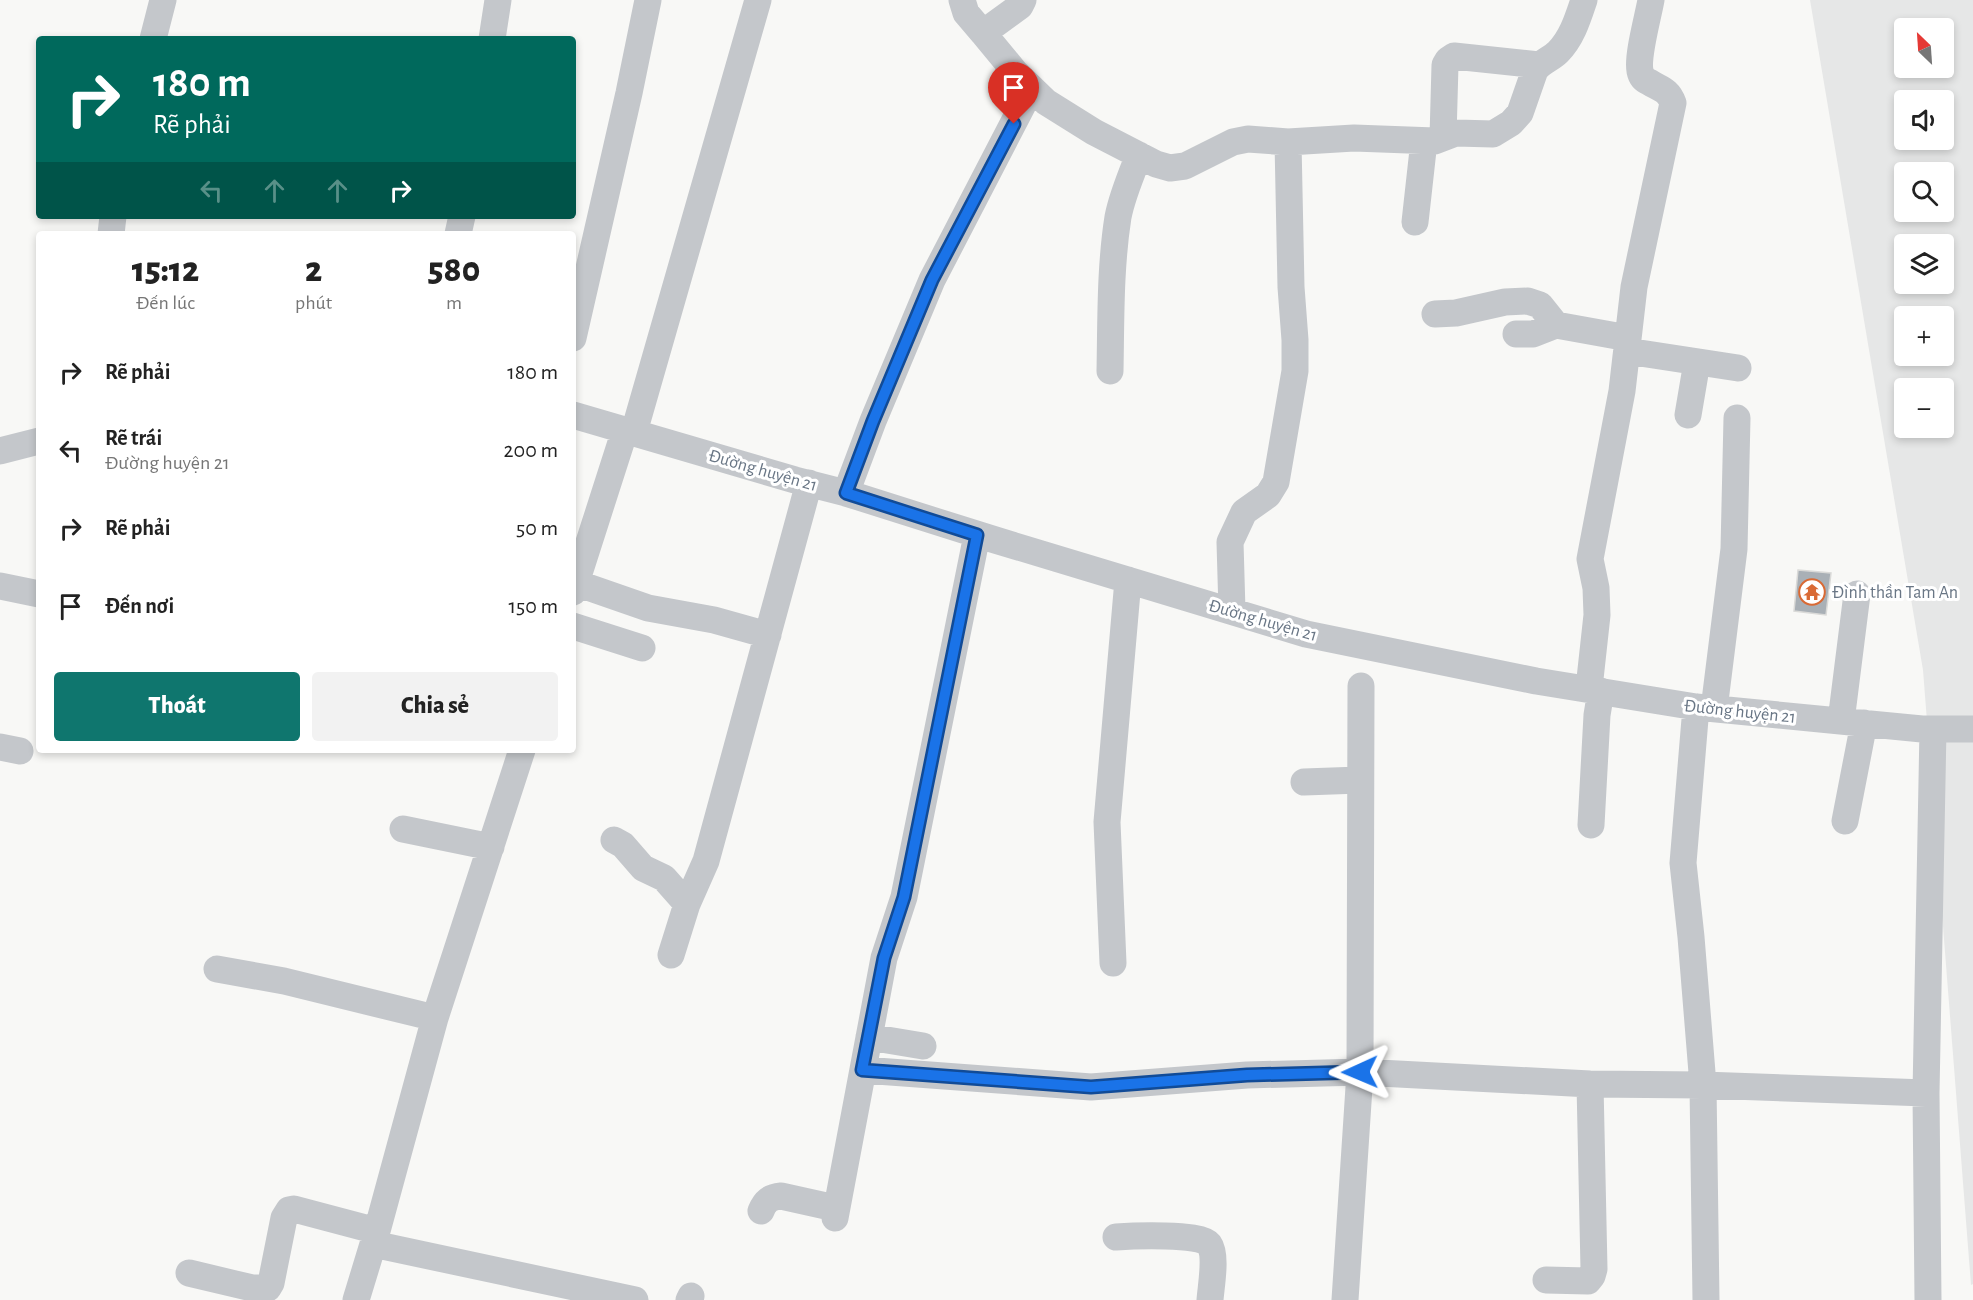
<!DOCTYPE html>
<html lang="vi">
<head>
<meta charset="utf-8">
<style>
  :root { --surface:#fff; --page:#f2f2f2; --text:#222; --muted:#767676; --accent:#0f766e }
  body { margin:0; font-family:"Alegreya Sans",sans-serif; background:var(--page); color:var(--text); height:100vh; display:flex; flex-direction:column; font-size:22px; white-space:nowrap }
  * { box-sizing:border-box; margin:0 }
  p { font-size:20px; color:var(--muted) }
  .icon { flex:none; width:33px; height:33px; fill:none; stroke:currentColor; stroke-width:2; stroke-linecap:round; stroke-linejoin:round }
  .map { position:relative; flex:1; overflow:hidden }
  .details { position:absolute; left:36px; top:231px; width:540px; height:522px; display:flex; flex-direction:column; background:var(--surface); border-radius:6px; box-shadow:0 3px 9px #0003 }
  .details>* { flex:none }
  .top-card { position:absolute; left:36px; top:36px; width:540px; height:183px; border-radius:6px; box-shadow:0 3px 9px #0003; background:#00695c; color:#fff; overflow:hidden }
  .needle { width:39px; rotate:335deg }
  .fabs { position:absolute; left:1894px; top:18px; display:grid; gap:12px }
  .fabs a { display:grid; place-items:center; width:60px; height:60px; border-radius:6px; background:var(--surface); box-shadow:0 3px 9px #0003; font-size:30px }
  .pin { position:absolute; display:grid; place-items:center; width:51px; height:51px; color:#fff; margin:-62px -26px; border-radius:50% 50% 50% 0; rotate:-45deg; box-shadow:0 0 6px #0007 }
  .pin .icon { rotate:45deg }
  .me { position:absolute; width:66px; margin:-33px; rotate:269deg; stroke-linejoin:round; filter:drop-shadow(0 0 4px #0008) }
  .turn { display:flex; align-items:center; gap:21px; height:126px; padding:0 18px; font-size:27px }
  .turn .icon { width:78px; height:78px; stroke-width:2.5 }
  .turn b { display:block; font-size:42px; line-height:51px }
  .lanes { display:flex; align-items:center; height:57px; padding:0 18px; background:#0003; justify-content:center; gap:30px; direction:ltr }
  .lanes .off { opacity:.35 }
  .eta { display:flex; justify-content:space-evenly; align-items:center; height:102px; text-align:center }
  .eta b { font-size:36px; font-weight:800; line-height:42px }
  .button { display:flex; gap:12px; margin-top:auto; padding:12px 18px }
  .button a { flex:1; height:69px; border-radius:6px; background:var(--accent); color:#fff; font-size:24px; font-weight:800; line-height:69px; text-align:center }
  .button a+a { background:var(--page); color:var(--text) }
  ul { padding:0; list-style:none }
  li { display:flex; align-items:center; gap:18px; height:78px; padding:0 18px }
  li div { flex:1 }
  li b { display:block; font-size:22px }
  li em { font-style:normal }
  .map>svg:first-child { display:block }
  .built { fill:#e6e7e7; fill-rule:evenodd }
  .building { fill:#a9b0b6; stroke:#dadad8; stroke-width:1.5 }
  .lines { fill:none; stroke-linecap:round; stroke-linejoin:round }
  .minor { stroke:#c4c7cb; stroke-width:27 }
  .route-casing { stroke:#114b97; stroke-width:15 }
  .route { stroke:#1a73e8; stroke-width:10 }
  .labels { text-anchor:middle; stroke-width:6; stroke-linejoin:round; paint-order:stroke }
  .street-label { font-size:18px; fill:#697685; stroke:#fff }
  .poi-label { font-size:18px; fill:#697685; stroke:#fff; text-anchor:start }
</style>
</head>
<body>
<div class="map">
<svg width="1973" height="1300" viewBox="0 0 1973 1300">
  <rect width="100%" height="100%" fill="#f8f8f6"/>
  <path class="built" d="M1810 0H1973V1284L1971 1285 1923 670ZM1905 28H1944V68H1905ZM1905 100H1944V140H1905ZM1905 172H1944V212H1905ZM1905 244H1944V284H1905ZM1905 316H1944V356H1905ZM1905 388H1944V428H1905Z"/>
  <path class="building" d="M1798 570 1831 573 1826 615 1794 611Z"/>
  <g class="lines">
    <path class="minor" d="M962 0 966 13 983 33
      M1023 0 1020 6 983 33 1016 73 1046 102 1094 132 1156 164 1170 168 1185 166 1233 142 1248 139 1288 142 1354 138 1435 141 1456 133 1493 134 1511 123 1520 113 1535 70C1541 62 1551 59 1558 52 1572 38 1578 18 1584 0
      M153 39 163 0
      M492 39 498 0
      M1443 137 1445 65 1448 60 1454 56 1539 65
      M1415 222 1424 141
      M111 234 113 216
      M458 234 462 216
      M1435 314 1456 313 1505 302 1528 301 1540 305 1556 325
      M1516 334H1533L1556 325 1628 338
      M573 338 629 93 648 0
      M1627 351 1738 368
      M1110 371C1111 320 1110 268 1118 217 1122 196 1131 175 1139 155
      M573 415 795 480 846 493 992 539 1306 634 1536 681 1696 707 1922 729H1973
      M1688 415 1697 362
      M634 432 758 0
      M0 451 39 441
      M846 493 873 421 932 280 1031 89
      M576 583 648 608 714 620 768 635
      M0 586 39 594
      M573 592 625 430
      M1232 611 1230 542 1244 512 1268 495 1276 482 1295 371V340L1291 287 1288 142
      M573 626 642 648
      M1589 688 1597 615 1596 588 1590 559 1622 391 1634 287 1673 103C1668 89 1660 89 1649 82 1644 80 1641 76 1640 71 1637 56 1648 17 1651 0
      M1696 707 1683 863 1691 937 1703 1085 1706 1300
      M1714 709 1734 549 1737 418
      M1841 721 1857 594
      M0 747 20 751
      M1304 782 1360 780
      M1845 821 1864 723
      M1591 825 1597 715 1601 691
      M403 829 491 847
      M614 840 623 845 643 868 664 878 687 904
      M671 955 687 904 706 861 809 483
      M1113 963 1107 822 1128 580
      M217 969 284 981 435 1018
      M869 1037 923 1046
      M863 1070 1091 1087 1247 1075 1360 1072 1590 1084 1703 1085 1926 1093 1933 729
      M1926 1093 1928 1300
      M761 1211C765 1201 770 1197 781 1196L835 1208
      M835 1218 884 958 904 897 977 535
      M1116 1237C1131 1236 1201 1233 1209 1244 1217 1255 1211 1286 1210 1300
      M373 1244 635 1300
      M189 1273 252 1288H268L271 1283 284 1218 289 1210 294 1209 377 1231
      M1546 1280 1588 1281 1592 1276 1594 1269 1590 1084
      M356 1300 377 1231 435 1018 522 750
      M689 1300 691 1296
      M1345 1300 1360 1072 1361 686"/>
  </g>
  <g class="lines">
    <g class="route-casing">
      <path id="route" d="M1014 124 932 280 873 421 846 493 977 535 904 897 884 958 862 1070 1091 1087 1247 1075 1360 1072"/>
    </g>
    <use href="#route" class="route"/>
  </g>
  <defs>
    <g id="temple-ring" transform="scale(1.35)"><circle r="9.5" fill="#fff" stroke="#d96a35" stroke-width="1.5"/><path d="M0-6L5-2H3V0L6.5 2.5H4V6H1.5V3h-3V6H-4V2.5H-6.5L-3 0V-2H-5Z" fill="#d96a35"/></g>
  </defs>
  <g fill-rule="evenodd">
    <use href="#temple-ring" x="1812" y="592"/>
  </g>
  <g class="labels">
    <g class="street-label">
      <text transform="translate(763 470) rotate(16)" y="6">Đường huyện 21</text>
      <text transform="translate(1263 620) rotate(16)" y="6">Đường huyện 21</text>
      <text transform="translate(1740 711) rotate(6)" y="6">Đường huyện 21</text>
    </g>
    <g class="poi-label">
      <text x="1832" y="598">Đình thần Tam An</text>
    </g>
  </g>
</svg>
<div class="fabs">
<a><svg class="needle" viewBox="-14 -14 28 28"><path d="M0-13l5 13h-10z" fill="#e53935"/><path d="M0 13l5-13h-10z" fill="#767676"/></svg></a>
<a><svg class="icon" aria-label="sound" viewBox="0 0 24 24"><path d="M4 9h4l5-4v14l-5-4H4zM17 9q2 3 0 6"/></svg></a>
<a><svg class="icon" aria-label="search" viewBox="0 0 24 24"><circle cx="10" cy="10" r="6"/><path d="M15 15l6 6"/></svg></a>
<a><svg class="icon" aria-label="layers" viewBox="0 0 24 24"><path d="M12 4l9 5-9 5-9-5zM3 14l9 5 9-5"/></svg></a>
<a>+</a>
<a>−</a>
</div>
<div class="pin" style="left:1014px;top:124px;background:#d93025"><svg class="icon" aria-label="arrive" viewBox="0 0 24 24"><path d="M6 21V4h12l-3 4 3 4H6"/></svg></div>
<svg class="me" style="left:1360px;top:1072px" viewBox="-20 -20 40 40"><path d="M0-17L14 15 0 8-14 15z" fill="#1a73e8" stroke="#fff" stroke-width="4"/></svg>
<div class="top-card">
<div class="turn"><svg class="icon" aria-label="right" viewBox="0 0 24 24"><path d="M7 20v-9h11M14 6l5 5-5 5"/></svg><div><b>180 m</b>Rẽ phải</div></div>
<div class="lanes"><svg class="icon off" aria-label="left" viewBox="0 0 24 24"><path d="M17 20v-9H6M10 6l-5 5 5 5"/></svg><svg class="icon off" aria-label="ahead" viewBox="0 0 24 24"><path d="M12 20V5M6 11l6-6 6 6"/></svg><svg class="icon off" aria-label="ahead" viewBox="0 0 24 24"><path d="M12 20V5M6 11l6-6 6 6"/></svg><svg class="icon" aria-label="right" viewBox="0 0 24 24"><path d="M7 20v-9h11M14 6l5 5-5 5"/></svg></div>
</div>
<section class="details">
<div class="eta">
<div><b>15:12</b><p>Đến lúc</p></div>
<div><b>2</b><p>phút</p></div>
<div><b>580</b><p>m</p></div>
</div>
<ul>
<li><svg class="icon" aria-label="right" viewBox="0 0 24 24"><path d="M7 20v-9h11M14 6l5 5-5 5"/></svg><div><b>Rẽ phải</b></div><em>180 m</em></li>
<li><svg class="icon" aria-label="left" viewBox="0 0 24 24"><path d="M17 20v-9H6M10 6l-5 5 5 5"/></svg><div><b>Rẽ trái</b><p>Đường huyện 21</p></div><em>200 m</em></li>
<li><svg class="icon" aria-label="right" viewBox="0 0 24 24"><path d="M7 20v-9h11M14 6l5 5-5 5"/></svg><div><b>Rẽ phải</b></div><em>50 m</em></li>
<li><svg class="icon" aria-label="arrive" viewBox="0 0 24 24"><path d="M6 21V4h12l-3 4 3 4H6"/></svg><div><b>Đến nơi</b></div><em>150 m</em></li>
</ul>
<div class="button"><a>Thoát</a><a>Chia sẻ</a></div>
</section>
</div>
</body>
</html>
